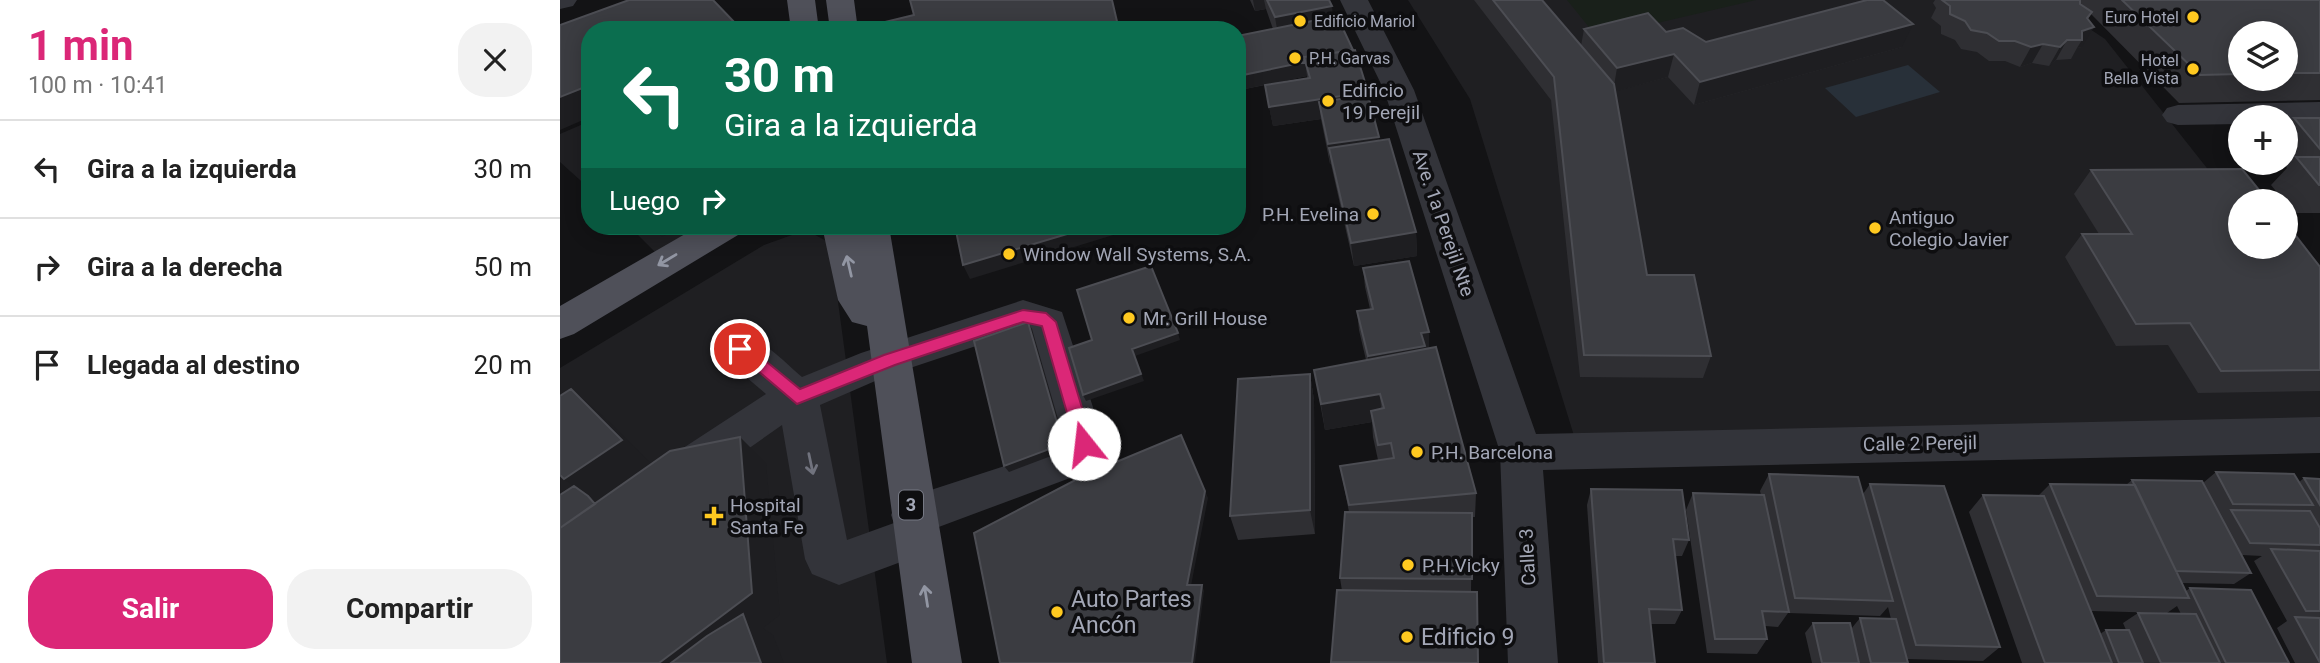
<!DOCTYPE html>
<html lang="es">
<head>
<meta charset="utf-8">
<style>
  :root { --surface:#fff; --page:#f2f2f2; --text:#222; --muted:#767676; --line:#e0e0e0; --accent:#db2777 }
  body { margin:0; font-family:Roboto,sans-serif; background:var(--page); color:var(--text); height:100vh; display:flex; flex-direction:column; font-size:26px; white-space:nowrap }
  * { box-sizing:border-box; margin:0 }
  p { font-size:23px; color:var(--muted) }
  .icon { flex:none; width:38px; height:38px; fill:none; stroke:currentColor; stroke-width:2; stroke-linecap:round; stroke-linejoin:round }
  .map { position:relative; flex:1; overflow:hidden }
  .panel { display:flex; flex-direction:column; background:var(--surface); width:560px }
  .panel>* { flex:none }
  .banner { position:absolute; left:21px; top:21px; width:665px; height:214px; border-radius:28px; box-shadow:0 4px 18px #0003; background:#0b6e4f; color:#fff; overflow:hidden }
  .tools { position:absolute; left:1668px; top:21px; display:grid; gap:14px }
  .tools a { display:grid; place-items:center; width:70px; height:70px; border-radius:50%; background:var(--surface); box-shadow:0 4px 18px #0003; font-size:35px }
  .pin { position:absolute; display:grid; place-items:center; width:60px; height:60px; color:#fff; margin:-30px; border:4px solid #fff; border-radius:50%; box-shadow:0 2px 7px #0007 }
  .me { position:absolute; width:77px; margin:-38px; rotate:344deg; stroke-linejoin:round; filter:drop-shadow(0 0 5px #0008) }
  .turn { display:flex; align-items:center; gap:24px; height:147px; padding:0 28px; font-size:32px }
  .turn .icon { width:91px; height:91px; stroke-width:2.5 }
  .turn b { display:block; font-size:49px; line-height:60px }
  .then { display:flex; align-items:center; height:66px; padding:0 28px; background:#0003; gap:14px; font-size:26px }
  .round { display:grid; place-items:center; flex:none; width:74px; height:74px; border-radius:28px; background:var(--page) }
  .headline { display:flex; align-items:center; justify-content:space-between; height:119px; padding:0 28px }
  h1 { font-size:42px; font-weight:700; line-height:52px; color:var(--accent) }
  .primary-button { display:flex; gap:14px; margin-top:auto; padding:14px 28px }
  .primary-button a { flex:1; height:80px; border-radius:28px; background:var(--accent); color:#fff; font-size:28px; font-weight:700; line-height:80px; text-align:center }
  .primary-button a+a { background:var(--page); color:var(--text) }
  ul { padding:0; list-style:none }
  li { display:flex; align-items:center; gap:21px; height:98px; padding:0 28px; border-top:2px solid var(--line) }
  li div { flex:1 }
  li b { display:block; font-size:26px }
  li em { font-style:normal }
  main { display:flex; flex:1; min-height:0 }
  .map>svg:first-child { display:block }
  .built { fill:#1f1f22 }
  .green { fill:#19201a }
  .water { fill:#283039 }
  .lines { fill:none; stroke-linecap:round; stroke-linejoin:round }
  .minor { fill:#33343a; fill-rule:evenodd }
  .major { fill:#4f5059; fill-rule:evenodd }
  .wall { fill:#2f2f33; fill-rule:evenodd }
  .shaded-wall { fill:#1e1e21 }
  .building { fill:#3b3c41; stroke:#4c4d53; stroke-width:2 }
  .oneway { stroke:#9296a3 }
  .oneway2 { stroke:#71737e }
  .route { fill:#db2777; stroke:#8e194d; stroke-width:2 }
  .poi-dot { fill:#ffc920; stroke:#0e0e10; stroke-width:2.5 }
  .labels { text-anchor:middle; stroke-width:7; stroke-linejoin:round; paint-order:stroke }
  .far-poi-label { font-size:16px; fill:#a3a7b6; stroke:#0e0e10; text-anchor:end }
  .shield { fill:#0e0e10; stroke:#767984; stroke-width:2 }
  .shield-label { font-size:18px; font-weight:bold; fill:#a3a7b6 }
  .poi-label { font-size:19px; fill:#a3a7b6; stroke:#0e0e10; text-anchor:start }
  .street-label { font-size:19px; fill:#a3a7b6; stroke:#0e0e10 }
  .near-poi-label { font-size:23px; fill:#a3a7b6; stroke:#0e0e10; text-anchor:start }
</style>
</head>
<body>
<main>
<section class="panel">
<div class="headline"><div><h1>1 min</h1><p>100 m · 10:41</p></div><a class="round"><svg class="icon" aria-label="close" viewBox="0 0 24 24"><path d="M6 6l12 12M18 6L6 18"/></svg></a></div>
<ul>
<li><svg class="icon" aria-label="left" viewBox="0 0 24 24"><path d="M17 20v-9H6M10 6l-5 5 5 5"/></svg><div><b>Gira a la izquierda</b></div><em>30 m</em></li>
<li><svg class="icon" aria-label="right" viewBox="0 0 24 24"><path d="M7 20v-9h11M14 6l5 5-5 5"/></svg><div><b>Gira a la derecha</b></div><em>50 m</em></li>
<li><svg class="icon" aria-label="arrive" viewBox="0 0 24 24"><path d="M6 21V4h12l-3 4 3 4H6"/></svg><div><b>Llegada al destino</b></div><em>20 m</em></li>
</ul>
<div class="primary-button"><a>Salir</a><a>Compartir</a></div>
</section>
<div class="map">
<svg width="1760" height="663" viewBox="0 0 1760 663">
  <rect width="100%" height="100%" fill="#131315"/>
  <path class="built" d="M848 0H1486L1545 39 1680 210V247L1760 311V429L1015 439 910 99Z
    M30 121V189L0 162V134Z
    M69 226H141L96 253Z
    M246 230 270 243 327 663H0V368L204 245Z"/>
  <path class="green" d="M1007 0H1196L1037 37Z"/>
  <path class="water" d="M1348 65 1380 92 1296 117 1265 88Z"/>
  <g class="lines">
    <path class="minor" d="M0 0H17L13 6 0 9Z
      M780 0H808L854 90 976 434 1760 417V453L983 470 998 663H948L940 452 824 90Z
      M1760 102V122L1726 123V117H1680V124L1618 125 1607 122 1602 115 1607 108 1618 105Z
      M463 300 502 312 545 444 528 467 510 478 376 528 380 535 373 550 279 585 252 574 245 559 222 425 141 482 126 488 111 482 105 469 111 456 206 394 166 360 160 349 166 338C196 328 220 359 242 377L301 353ZM464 330 471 331 501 439 457 462 337 501 331 515 334 523 287 540 260 405 329 375Z"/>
    <path class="major" d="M227 0H255L259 30H231Z
      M266 0H294L298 30H270Z
      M139 226H184L178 235 14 334 0 339V306Z
      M262 226H329L402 663H352L307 326 292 322 278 300Z"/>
  </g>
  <path class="wall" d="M690 0H769L773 17 809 98 819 141 856 232 857 256 794 266 771 164H770L761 119 713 126 705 85 685 89 677 67V36L713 29 706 9 695 11ZM747 76V78L707 84Z
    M914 0H982L1021 46 1024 29 1106 32 1146 42 1342 47 1134 105 1108 77 1055 91 1087 275 1151 356 1143 378 1020 377 991 100Z
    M1375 0H1760V100L1619 103 1531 14 1528 19 1522 47 1517 48 1511 59 1496 60 1489 66 1472 63 1460 67 1445 61H1429L1417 52 1401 49 1395 40 1381 34V26L1371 18 1376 8 1373 3ZM1680 33H1726V79H1680Z
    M1734 118H1760V213H1733L1726 204V201H1724L1711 185 1727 168 1723 163H1726V128Z
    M1531 170 1760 267V391L1638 393 1608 345 1556 346 1505 257 1522 234H1539L1514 194Z
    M803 268 869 349 916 493 915 517H912L911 592 918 663H771L777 590 782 591 780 578 789 512 780 466 818 460 813 437 812 422 765 430 754 370 806 360 799 330 797 311 810 309 805 287Z
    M750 374 754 400 755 534 678 540 670 516Z
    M1656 472 1739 482 1744 478 1760 479V663H1735L1717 628 1727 621 1694 561 1702 556 1682 555 1691 573 1674 584 1622 583 1626 591 1630 588 1729 663H1462L1409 512 1423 495 1478 496 1490 484 1566 485 1572 480 1643 483ZM1617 606 1621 614 1578 613 1563 623 1566 630H1546L1540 634 1531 611 1607 613Z
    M1209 474 1303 494 1310 484 1440 647 1423 661 1347 659 1348 663H1299L1291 629 1300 618 1331 619 1328 607 1320 616 1228 613 1218 627 1205 626 1207 639 1197 654 1147 653 1126 510 1133 493 1201 495 1200 491Z
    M1031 489 1129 540 1122 556H1115L1122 610 1115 624H1091L1095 663H1038L1027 505Z
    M1253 623 1299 663H1252L1245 633Z"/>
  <path class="shaded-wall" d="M693 0H704L706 9 695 11Z
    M772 6 774 29 719 41 715 17Z
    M176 24 180 30H162Z
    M1353 24 1342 47 1134 105 1140 82Z
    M1534 27 1522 47 1517 48 1522 40V31Z
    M1507 40 1496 60 1489 66 1500 47Z
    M1483 44 1472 63 1460 67 1471 47Z
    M1114 54 1108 77 1053 92 1057 68Z
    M745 62 747 76 685 89 683 75Z
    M30 85V117L0 130V97Z
    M808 92 810 111 759 102 761 119 713 126 709 107Z
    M819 137 821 157 769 148 771 164H770L768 144Z
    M92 226H123L102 237Z
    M534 226H575L576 228 410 279 403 265Z
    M856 232 857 256 794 266 791 243Z
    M468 322 472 329 507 450 449 472 444 466Z
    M869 332V351L809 375 808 356 861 333Z
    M618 333 620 340 575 356 584 381 526 401 523 395 572 349Z
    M750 374 754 400 755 534 750 510Z
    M11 389 43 416 93 465 9 572 28 496 4 479Z
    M820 394 822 420 811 411 812 422 765 430 761 404Z
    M180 437 206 463 220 615 203 628 213 635 224 663H99Z
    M645 491 648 498 630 591 627 585Z
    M642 585 644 591 635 663H632Z"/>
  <path class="building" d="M69 0H153L176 24 162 30H30V85L0 97V25Z
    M350 0H552L559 30H327L325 22 354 15Z
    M707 0H769L772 6 715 17Z
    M933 0H982L1054 84 1087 275H1134L1151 356 1024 355 994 77Z
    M1307 0H1323L1353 24 1140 82 1114 54 1057 68 1024 29 1088 13 1106 32 1123 28 1146 42Z
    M1382 0H1520V4L1532 12 1527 18 1534 27 1522 31V40H1507L1500 47 1483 44 1471 47 1455 41H1439L1427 33 1411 30 1405 21 1390 14V6Z
    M1562 0H1760V73H1726V33H1680V74L1640 75Z
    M777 16 793 50 744 57 745 62 683 75 677 60V36Z
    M795 50 808 92 709 107 705 85 750 78 744 57Z
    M808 95 819 137 768 144 759 102Z
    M1734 118H1760V149Z
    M829 139 856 232 791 243 769 148Z
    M1736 157H1760V185H1759Z
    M1682 169 1708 201H1680V247H1726V223L1760 267V370L1661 371 1630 323 1576 324 1522 234H1572L1531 170Z
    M395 226H534L403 265Z
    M849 261 869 332 861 333 865 346 808 356 797 311 813 309 803 268Z
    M591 266 618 333 572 349 581 374 523 395 509 348 532 340 517 290Z
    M468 322 503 444 444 466 414 341Z
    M876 347 916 493 789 505 780 466 834 458 831 443 818 445 811 411 824 408 820 394 761 404 754 370Z
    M750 374V510L670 516 678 379Z
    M11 389 62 440 4 479 0 475V396Z
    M621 435 645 491 627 585H642L632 663H440L414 533 525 475Z
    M180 437 192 593 99 663H0V528L110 451Z
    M1656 472 1734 474 1753 505 1673 504Z
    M1209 474 1298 477 1333 601 1235 598Z
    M1744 478 1760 479V505Z
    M1572 480 1642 481 1691 573 1616 571Z
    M1310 484 1384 486 1440 647 1356 645Z
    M1490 484 1575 485 1629 598 1537 596Z
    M14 486 28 496 35 504 0 528V495Z
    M1031 489 1122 490 1129 540 1113 539 1122 610 1089 609 1095 663H1044Z
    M1133 493 1204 495 1229 612 1202 611 1207 639H1155Z
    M1423 495 1484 496 1552 663H1485Z
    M1671 510 1750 511 1760 528V545L1690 543Z
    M785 512 912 513V579L780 578Z
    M1711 549 1760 551V611H1746Z
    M1630 588 1691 590 1729 663H1666Z
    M777 590 917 592 918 663 771 662Z
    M1578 613 1636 614 1660 663H1601Z
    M183 614 201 663H111L147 636Z
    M1735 617 1760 618V663Z
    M1300 618 1336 619 1348 663H1311Z
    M1253 623H1290L1299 663H1262Z
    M1546 630H1569L1583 663H1559Z"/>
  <defs><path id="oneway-shaft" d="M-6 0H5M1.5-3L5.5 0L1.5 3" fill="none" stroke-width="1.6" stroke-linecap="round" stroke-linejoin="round" transform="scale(1.75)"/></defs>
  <g class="oneway">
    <use href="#oneway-shaft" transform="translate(107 260) rotate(149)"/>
    <use href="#oneway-shaft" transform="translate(289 266) rotate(-103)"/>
    <use href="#oneway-shaft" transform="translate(366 596) rotate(-99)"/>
  </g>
  <use class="oneway2" href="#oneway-shaft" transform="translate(251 464) rotate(78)"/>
  <path class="route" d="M463 310 486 313 496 322 533 444 531 449 524 452 516 444 482 326 463 322 335 365 237 404 172 349 175 345H186L240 389 324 355Z"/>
  <g class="poi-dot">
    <circle cx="1633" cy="17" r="7"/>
    <circle cx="740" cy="21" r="7"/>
    <circle cx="735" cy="58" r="7"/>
    <circle cx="1633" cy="69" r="7"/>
    <circle cx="768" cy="101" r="7"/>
    <circle cx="813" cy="214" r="7"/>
    <circle cx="1315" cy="228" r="7"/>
    <circle cx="449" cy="254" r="7"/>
    <circle cx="569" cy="318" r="7"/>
    <circle cx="857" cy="452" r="7"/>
    <path d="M150.5 505.5h7v7h7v7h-7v7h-7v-7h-7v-7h7z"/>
    <circle cx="848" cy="565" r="7"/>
    <circle cx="497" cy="612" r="7"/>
    <circle cx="847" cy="637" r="7"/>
  </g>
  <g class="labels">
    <g class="far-poi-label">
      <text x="1619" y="23">Euro Hotel</text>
      <text x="754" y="27" text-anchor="start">Edificio Mariol</text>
      <text x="749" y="64" text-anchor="start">P.H. Garvas</text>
      <text x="1619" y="66">Hotel<tspan x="1619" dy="18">Bella Vista</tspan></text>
    </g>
    <rect class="shield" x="339" y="490.5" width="24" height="29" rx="5"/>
    <g class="shield-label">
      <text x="351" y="511">3</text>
    </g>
    <g class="poi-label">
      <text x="782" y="97">Edificio<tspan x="782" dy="22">19 Perejil</tspan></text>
      <text x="799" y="221" text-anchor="end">P.H. Evelina</text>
      <text x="1329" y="224">Antiguo<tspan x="1329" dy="22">Colegio Javier</tspan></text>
      <text x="463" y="261">Window Wall Systems, S.A.</text>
      <text x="583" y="325">Mr. Grill House</text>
      <text x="871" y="459">P.H. Barcelona</text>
      <text x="170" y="512">Hospital<tspan x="170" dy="22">Santa Fe</tspan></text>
      <text x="862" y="572">P.H.Vicky</text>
    </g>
    <g class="street-label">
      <text transform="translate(884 223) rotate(71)" y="7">Ave. 1a Perejil Nte</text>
      <text transform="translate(1360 443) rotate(-1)" y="7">Calle 2 Perejil</text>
      <text transform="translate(967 557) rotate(-93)" y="7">Calle 3</text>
    </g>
    <g class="near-poi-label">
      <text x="511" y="607">Auto Partes<tspan x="511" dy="26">Ancón</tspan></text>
      <text x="861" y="645">Edificio 9</text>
    </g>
  </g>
</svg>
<div class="tools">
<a><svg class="icon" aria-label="layers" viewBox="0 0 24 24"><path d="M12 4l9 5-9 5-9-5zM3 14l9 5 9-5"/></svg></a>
<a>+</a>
<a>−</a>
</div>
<div class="pin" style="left:180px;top:349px;background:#d93025"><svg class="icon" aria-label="arrive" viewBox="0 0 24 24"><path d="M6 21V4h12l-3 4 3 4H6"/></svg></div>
<svg class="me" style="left:524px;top:444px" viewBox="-20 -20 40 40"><circle r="19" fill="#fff"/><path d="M0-13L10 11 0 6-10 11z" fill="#db2777"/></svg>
<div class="banner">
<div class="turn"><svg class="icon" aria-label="left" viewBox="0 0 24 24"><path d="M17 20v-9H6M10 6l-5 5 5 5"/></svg><div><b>30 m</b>Gira a la izquierda</div></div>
<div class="then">Luego<svg class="icon" aria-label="right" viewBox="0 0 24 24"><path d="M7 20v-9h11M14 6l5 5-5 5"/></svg></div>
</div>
</div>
</main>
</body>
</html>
